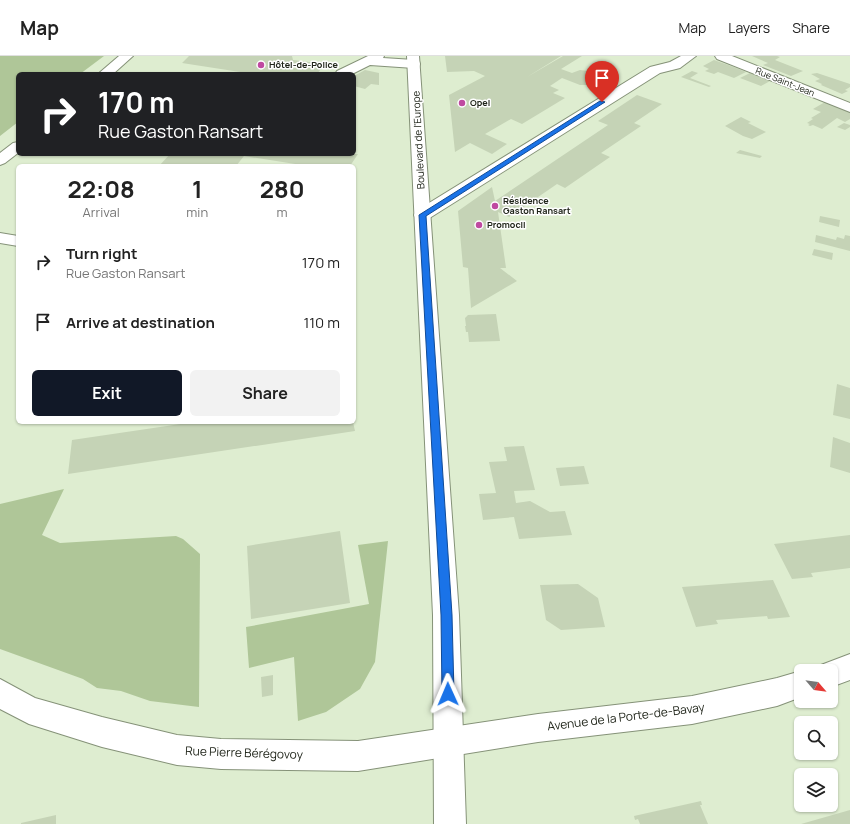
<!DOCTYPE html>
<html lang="en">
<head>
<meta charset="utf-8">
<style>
  :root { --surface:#fff; --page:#f2f2f2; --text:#222; --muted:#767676; --line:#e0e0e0; --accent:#111827 }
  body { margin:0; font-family:Manrope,sans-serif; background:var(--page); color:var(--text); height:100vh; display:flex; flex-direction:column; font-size:15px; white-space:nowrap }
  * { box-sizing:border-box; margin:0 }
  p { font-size:13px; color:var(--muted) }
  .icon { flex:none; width:22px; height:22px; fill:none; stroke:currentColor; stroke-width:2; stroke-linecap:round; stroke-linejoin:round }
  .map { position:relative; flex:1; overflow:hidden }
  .drawer { position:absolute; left:16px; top:108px; width:340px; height:260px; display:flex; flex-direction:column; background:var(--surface); border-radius:6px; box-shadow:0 1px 3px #0004 }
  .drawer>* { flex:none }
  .top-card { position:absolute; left:16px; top:16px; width:340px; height:84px; border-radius:6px; box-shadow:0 1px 3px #0004; background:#202124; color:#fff; overflow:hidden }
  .needle { width:26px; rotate:118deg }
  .buttons { position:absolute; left:794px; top:608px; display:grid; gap:8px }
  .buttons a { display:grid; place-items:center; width:44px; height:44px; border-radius:6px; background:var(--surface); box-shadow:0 1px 3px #0004; font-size:20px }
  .pin { position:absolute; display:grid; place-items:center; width:34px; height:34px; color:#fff; margin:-41px -17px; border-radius:50% 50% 50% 0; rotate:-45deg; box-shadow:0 0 4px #0007 }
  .pin .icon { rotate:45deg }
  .me { position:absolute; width:44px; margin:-22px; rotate:359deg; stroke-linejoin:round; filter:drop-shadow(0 0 3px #0008) }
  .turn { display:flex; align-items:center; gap:14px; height:84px; padding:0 16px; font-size:18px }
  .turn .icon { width:52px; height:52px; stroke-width:2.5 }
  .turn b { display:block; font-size:28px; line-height:34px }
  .eta { display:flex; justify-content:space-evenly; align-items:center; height:68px; text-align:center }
  .eta b { font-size:24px; font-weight:700; line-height:28px }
  .cta { display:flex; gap:8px; margin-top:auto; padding:8px 16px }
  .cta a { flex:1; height:46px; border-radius:6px; background:var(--accent); color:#fff; font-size:16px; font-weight:700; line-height:46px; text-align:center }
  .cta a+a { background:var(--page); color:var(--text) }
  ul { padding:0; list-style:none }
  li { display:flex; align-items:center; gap:12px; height:60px; padding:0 16px }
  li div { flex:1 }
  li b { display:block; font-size:15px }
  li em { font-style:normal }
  header { display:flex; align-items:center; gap:24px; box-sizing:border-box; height:56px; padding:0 20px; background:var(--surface); border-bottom:1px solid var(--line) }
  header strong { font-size:19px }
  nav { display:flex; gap:22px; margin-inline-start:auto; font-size:14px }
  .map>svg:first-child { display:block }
  .green { fill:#afc698 }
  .building { fill:#c5d3b6 }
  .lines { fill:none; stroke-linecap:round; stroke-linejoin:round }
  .street-casing { stroke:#859278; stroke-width:2 }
  .secondary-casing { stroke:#859278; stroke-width:2 }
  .street { fill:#fff; fill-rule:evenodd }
  .secondary { fill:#fff; fill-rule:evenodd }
  .route { fill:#1a73e8; stroke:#114b97 }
  .poi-dot { fill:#bf49a0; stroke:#fff; stroke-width:1.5 }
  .labels { text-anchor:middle; stroke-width:3; stroke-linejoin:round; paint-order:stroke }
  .far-poi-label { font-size:9px; font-weight:bold; fill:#20251a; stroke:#fff; text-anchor:start }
  .far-street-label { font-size:9px; fill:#20251a; stroke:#fff }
  .street-label { font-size:10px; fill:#20251a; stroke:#fff }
  .near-street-label { font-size:12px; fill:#20251a; stroke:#fff }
</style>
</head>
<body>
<header>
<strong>Map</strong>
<nav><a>Map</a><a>Layers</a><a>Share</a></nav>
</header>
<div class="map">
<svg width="850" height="768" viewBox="0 0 850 768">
  <rect width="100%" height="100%" fill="#deedd0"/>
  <path class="green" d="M0 0H104L80 18H18V66L0 80Z
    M64 433 42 479 60 487 176 480 183 483 200 498 199 651 150 645 121 635 97 632 83 623 0 593V448Z
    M388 485 375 606 360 633 326 656 298 665 294 601 249 612 246 571 369 548 358 489Z"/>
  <path class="building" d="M189 0H292L293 4 325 8 317 18H253L182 7Z
    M445 0H561L527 21 563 0H582L561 13 572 17 580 14 588 15 590 19 586 22 591 26 588 29H580L562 22 550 30 559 34 553 37 565 42 522 68 511 63 485 78 507 88 492 98 470 87 455 96 449 39 485 20 474 15 447 16Z
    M752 0H777L780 1 775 4 803 15 791 20 763 9 768 7Z
    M714 4 731 10 746 16 734 22 718 16 714 18 705 15 709 13 703 10Z
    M365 14 379 17V29L371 28 365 33 354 30V20Z
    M692 15 698 17 690 22 711 30 709 31 681 21Z
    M750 17 770 25 761 30 740 22Z
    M817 17 850 28V31L845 34 848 35 842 38 821 29 822 28 815 25 820 23 811 18Z
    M637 39 662 48 634 67 641 70 601 97 610 101 565 132 557 128 509 161 498 156 506 212H500L517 225 471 252 468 212 463 211 458 155 492 131 495 145 608 69 598 65Z
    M825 46 850 56V63L845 66 837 62 822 73 813 69 810 70 808 69 810 68 807 67 813 63 811 62 821 56 813 53Z
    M741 61 751 66 748 67 766 76 752 83 743 80 725 70Z
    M844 67 850 69V71L845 74 837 71Z
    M740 94 762 100 760 102 736 97Z
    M170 98H358L350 110H308L244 100 236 110H159Z
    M820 160 840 164 839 171 819 166Z
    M816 179 836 184 837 181 844 183 845 179 850 180V195L815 186Z
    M814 193 833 197 832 204 812 199Z
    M496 258 500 285 469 286 468 276H466L465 270H466L465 262 468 259Z
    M837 328 850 332V363L833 359Z
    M194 366H353L355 375 68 418 72 384Z
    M833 381 850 387V417L830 411Z
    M524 390 535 434 514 435 516 447 530 445 550 456 565 455 572 479 519 483 514 461 483 464 479 438 496 437 489 406 507 405 504 391Z
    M584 410 589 428 560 430 556 412Z
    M340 475 350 547 251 563 247 490Z
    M850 479V512L811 517 813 521 792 523 774 488Z
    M773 524 790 561 768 563 767 560 716 564 718 568 696 571 682 531Z
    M578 528 598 542 605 571 561 574 546 564 540 529Z
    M273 619V639L262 641 261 621Z
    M701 745 702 749H700L708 768H640L638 763 635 764 634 760Z
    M850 754V768H801Z
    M56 759V768H21V767Z"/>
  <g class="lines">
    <g class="street-casing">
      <path id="street" d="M119 0H133L113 18H98Z
        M368 0H384L383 2 414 4 419 5 420 8 419 11 414 12 370 9 352 18H335L337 15Z
        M681 0H696L680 12 660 17 428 163 422 164 416 163 414 159 416 155 650 11 670 6Z
        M715 0H732L850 47V56L717 3Z
        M18 86V97L5 107 0 109V97L13 87Z
        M0 177 18 180V190L0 187Z
        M850 598V624L831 631V615H818L821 609Z
        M801 615V641L777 650 692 668 538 686 358 715 221 713 177 709 102 691 29 668 0 653V623L35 642 102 661 177 679 221 683 358 685 538 658 692 640 777 622Z"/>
    </g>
    <g class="secondary-casing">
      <path id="secondary" d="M407 0H419L459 559 466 768H434L433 559Z"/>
    </g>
    <use href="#street" class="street"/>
    <use href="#secondary" class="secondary"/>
  </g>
  <path class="route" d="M600 45 605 46 426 160 452 559 454 638 452 642 448 644 444 642 442 638 441 559 419 159Z"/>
  <g class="poi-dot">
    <circle cx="261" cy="9" r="4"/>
    <circle cx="462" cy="47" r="4"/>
    <circle cx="495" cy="150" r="4"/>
    <circle cx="479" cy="169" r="4"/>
  </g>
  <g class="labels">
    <g class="far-poi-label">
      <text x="269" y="12">Hôtel-de-Police</text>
      <text x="470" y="50">Opel</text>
      <text x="503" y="148">Résidence<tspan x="503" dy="10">Gaston Ransart</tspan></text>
      <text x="487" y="172">Promocil</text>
    </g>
    <g class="far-street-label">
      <text transform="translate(785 26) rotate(22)" y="3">Rue Saint-Jean</text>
    </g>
    <g class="street-label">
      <text transform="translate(418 84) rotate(-93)" y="4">Boulevard de l'Europe</text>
    </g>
    <g class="near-street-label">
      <text transform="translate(626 661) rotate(-7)" y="4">Avenue de la Porte-de-Bavay</text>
      <text transform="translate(244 697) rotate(2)" y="4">Rue Pierre Bérégovoy</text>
    </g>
  </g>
</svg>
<div class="buttons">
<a><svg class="needle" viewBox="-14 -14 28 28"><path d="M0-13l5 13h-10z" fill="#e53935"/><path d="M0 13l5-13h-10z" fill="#767676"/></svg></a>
<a><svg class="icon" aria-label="search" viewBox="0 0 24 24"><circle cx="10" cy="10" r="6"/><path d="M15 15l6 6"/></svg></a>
<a><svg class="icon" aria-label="layers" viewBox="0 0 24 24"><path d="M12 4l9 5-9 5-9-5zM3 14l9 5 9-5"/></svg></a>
</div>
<div class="pin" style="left:602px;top:46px;background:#d93025"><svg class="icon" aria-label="arrive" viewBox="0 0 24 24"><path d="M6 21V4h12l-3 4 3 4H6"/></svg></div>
<svg class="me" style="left:448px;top:638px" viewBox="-20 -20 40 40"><path d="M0-17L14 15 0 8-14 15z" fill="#1a73e8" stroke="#fff" stroke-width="4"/></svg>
<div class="top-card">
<div class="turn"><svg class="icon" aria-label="right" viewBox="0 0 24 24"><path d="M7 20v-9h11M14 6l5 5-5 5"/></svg><div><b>170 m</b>Rue Gaston Ransart</div></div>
</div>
<section class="drawer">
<div class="eta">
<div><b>22:08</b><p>Arrival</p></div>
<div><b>1</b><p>min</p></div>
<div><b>280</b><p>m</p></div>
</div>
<ul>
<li><svg class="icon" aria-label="right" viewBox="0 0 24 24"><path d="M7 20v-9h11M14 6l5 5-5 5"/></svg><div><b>Turn right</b><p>Rue Gaston Ransart</p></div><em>170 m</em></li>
<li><svg class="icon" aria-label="arrive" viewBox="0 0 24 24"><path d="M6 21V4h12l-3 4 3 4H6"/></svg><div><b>Arrive at destination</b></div><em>110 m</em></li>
</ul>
<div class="cta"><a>Exit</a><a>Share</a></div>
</section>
</div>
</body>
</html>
